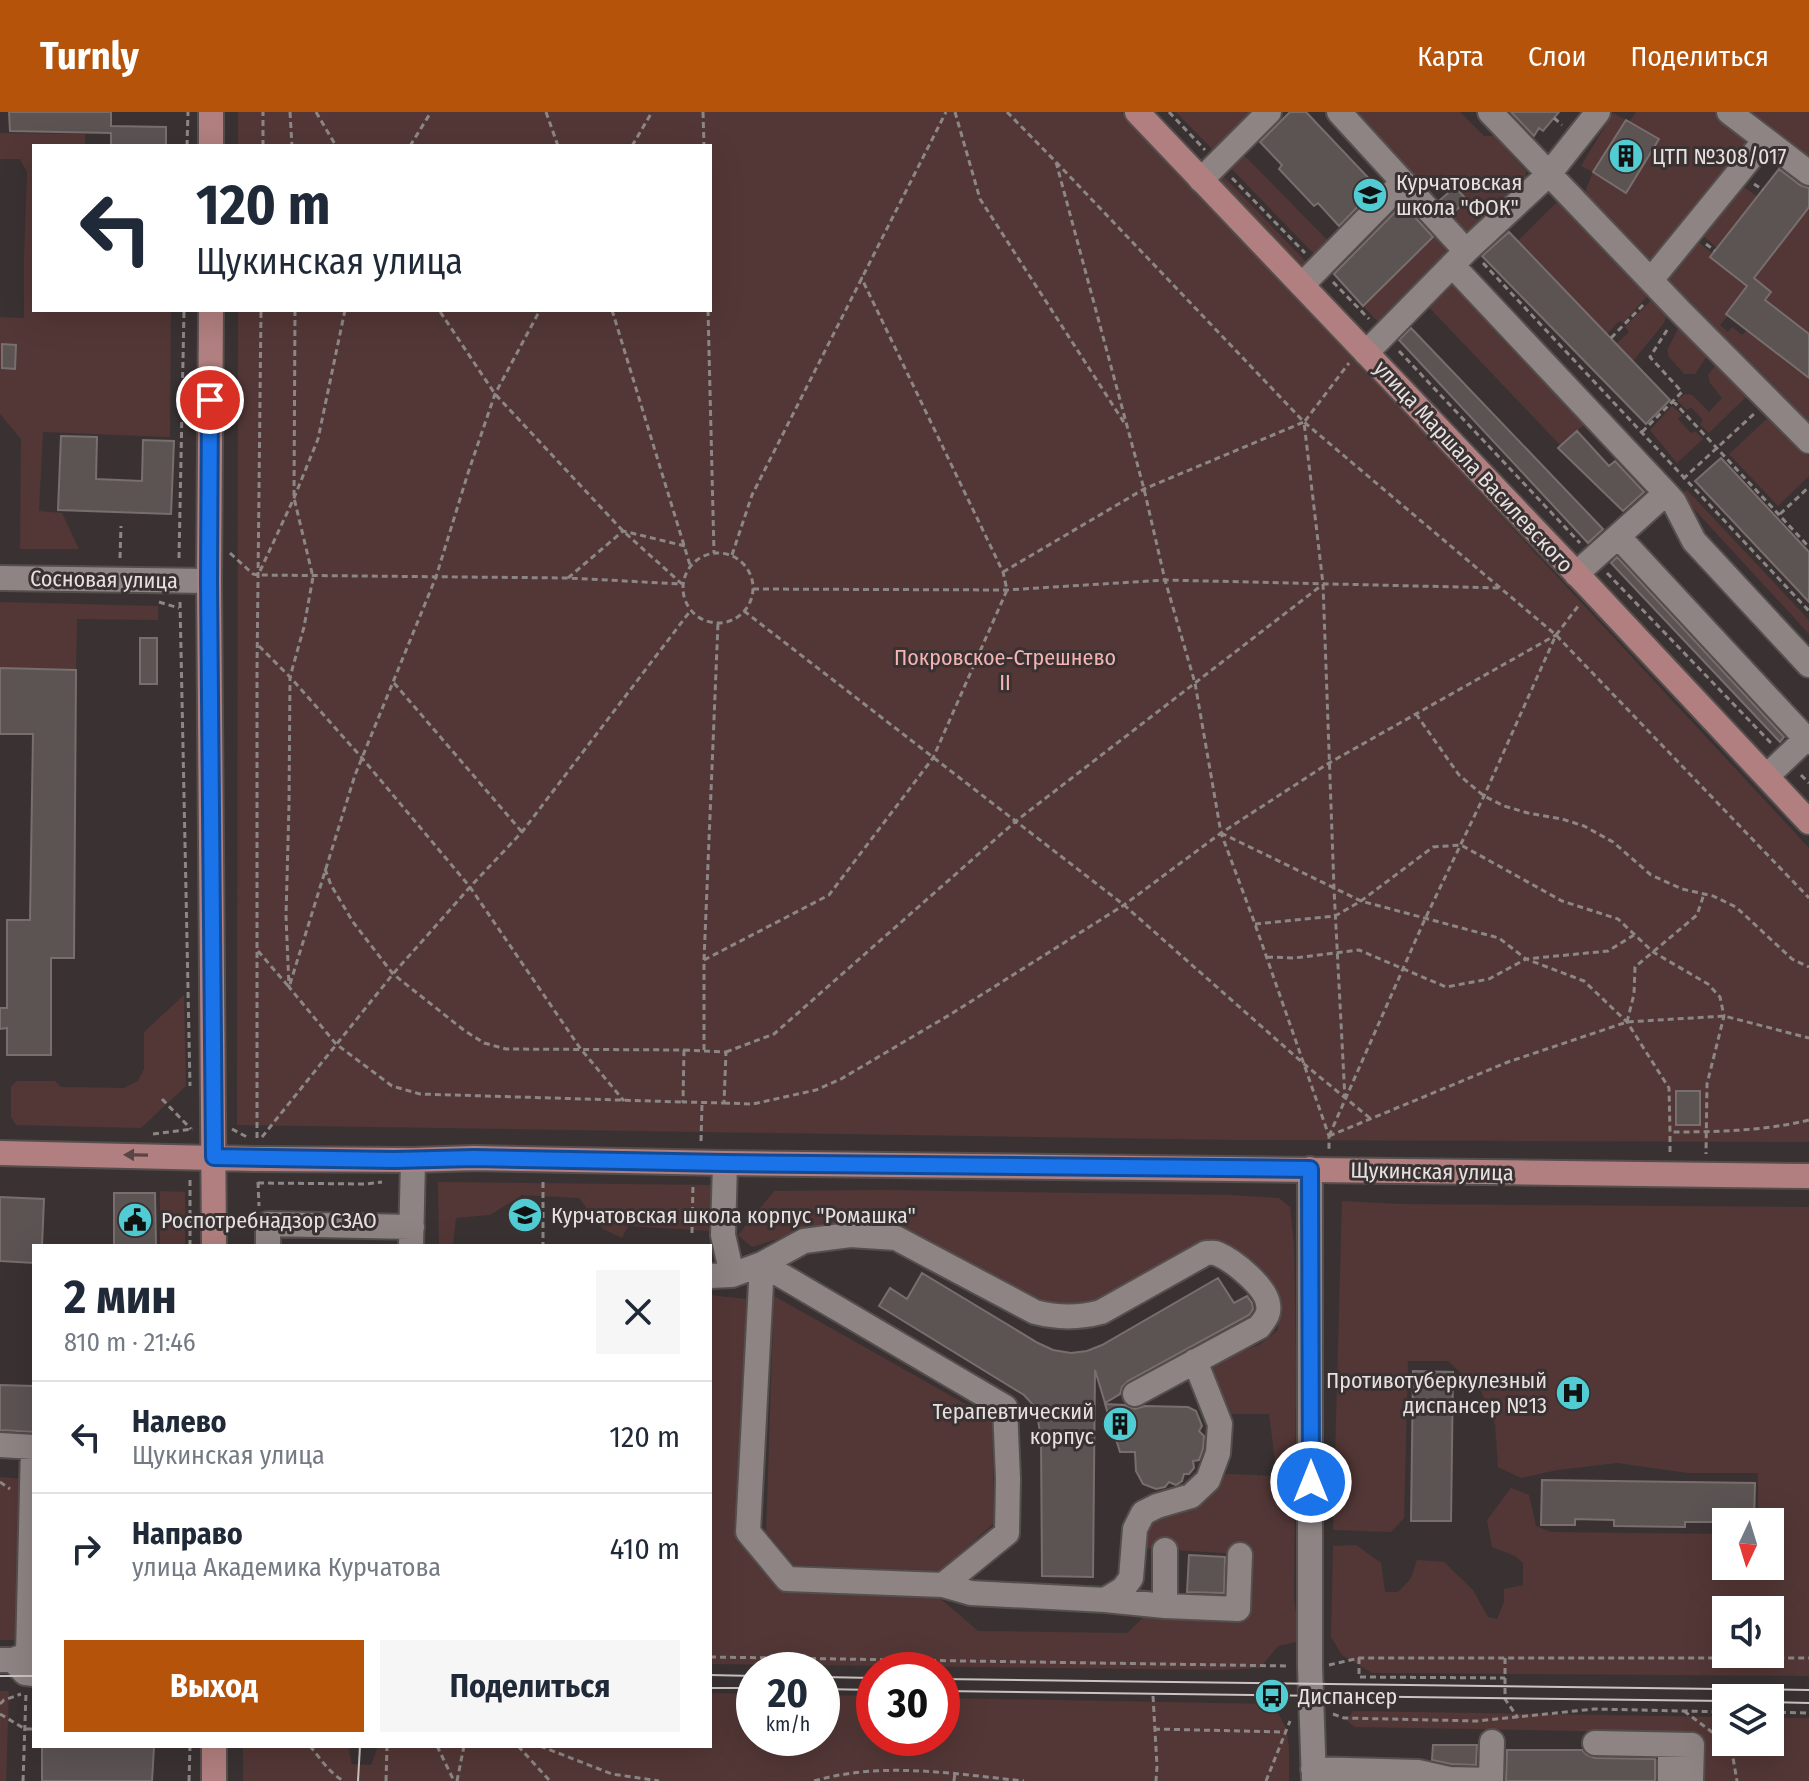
<!DOCTYPE html>
<html lang="ru">
<head>
<meta charset="utf-8">
<style>
  :root { --surface:#fff; --page:#f6f6f7; --text:#1f2937; --muted:#747a83; --line:#e0e1e3; --accent:#b45309 }
  body { margin:0; font-family:"Fira Sans Condensed",sans-serif; background:var(--page); color:var(--text); height:100vh; display:flex; flex-direction:column; font-size:30px; white-space:nowrap }
  * { box-sizing:border-box; margin:0 }
  p { font-size:26px; color:var(--muted) }
  .icon { flex:none; width:44px; height:44px; fill:none; stroke:currentColor; stroke-width:2; stroke-linecap:round; stroke-linejoin:round }
  .map { position:relative; flex:1; overflow:hidden }
  .drawer { position:absolute; left:32px; top:1132px; width:680px; height:504px; display:flex; flex-direction:column; background:var(--surface); border-radius:0px; box-shadow:0 8px 32px #0002 }
  .drawer>* { flex:none }
  .top-card { position:absolute; left:32px; top:32px; width:680px; height:168px; border-radius:0px; box-shadow:0 8px 32px #0002; background:#fff; color:var(--text); overflow:hidden }
  .needle { width:52px; rotate:184deg }
  .buttons { position:absolute; left:1712px; top:1396px; display:grid; gap:16px }
  .buttons a { display:grid; place-items:center; width:72px; height:72px; border-radius:0px; background:var(--surface); box-shadow:0 8px 32px #0002; font-size:40px }
  .speed { position:absolute; left:736px; top:1540px; display:flex; gap:16px; font-size:40px; font-weight:700; text-align:center }
  .speed>* { display:grid; place-content:center; width:104px; height:104px; border-radius:50%; background:var(--surface); box-shadow:0 8px 32px #0002; line-height:1 }
  .speed small { font-size:20px; font-weight:400 }
  .speed .limit { border:12px solid #d22; background:#fff; color:#111 }
  .pin { position:absolute; display:grid; place-items:center; width:68px; height:68px; color:#fff; margin:-34px; border:4px solid #fff; border-radius:50%; box-shadow:0 2px 8px #0007 }
  .me { position:absolute; width:88px; margin:-44px; rotate:0deg; stroke-linejoin:round; filter:drop-shadow(0 0 6px #0008) }
  .turn { display:flex; align-items:center; gap:28px; height:168px; padding:0 32px; font-size:36px }
  .turn .icon { width:104px; height:104px; stroke-width:2.5 }
  .turn b { display:block; font-size:56px; line-height:68px }
  .round { display:grid; place-items:center; flex:none; width:84px; height:84px; border-radius:0px; background:var(--page) }
  .overview { display:flex; align-items:center; justify-content:space-between; height:136px; padding:0 32px }
  h1 { font-size:48px; font-weight:700; line-height:60px }
  .action { display:flex; gap:16px; margin-top:auto; padding:16px 32px }
  .action a { flex:1; height:92px; border-radius:0px; background:var(--accent); color:#fff; font-size:32px; font-weight:700; line-height:92px; text-align:center }
  .action a+a { background:var(--page); color:var(--text) }
  ul { padding:0; list-style:none }
  li { display:flex; align-items:center; gap:24px; height:112px; padding:0 32px; border-top:2px solid var(--line) }
  li div { flex:1 }
  li b { display:block; font-size:30px }
  li em { font-style:normal }
  header { display:flex; align-items:center; gap:48px; box-sizing:border-box; height:112px; padding:0 40px; background:var(--accent); color:#fff }
  header strong { font-size:38px }
  nav { display:flex; gap:44px; margin-inline-start:auto; font-size:28px }
  .map>svg:first-child { display:block }
  .green { fill:#523736; fill-rule:evenodd }
  .building { fill:#5c5353; stroke:#776e6d; stroke-width:2 }
  .lines { fill:none; stroke-linecap:round; stroke-linejoin:round }
  .minor-casing { stroke:#544e4d; stroke-width:28 }
  .major-casing { stroke:#544e4d; stroke-width:28 }
  .path { stroke:#8c8685; stroke-width:3; stroke-dasharray:6 4; stroke-linecap:butt }
  .minor { stroke:#8e8484; stroke-width:24 }
  .major { stroke:#b17f7f; stroke-width:24 }
  .tram { stroke:#cac4c3; stroke-width:2 }
  .oneway { fill:#584545 }
  .route-casing { stroke:#114b97; stroke-width:20 }
  .route { stroke:#1a73e8; stroke-width:14 }
  .labels { text-anchor:middle; stroke-width:6; stroke-linejoin:round; paint-order:stroke }
  .poi-label { font-size:22px; fill:#e6e1e0; stroke:#3a3232; text-anchor:start }
  .street-label { font-size:22px; fill:#e6e1e0; stroke:#3a3232 }
  .park-label { font-size:22px; fill:#f5b3b1; stroke:#3a3232 }
</style>
</head>
<body>
<header>
<strong>Turnly</strong>
<nav><a>Карта</a><a>Слои</a><a>Поделиться</a></nav>
</header>
<div class="map">
<svg width="1809" height="1669" viewBox="0 0 1809 1669">
  <rect width="100%" height="100%" fill="#3a3232"/>
  <path class="green" d="M238 0H1121L1324 213 1809 736V1030L1239 1028 237 1013 238 198H710V34H238Z
    M1176 0H1259L1216 41Z
    M1346 0H1460L1484 24H1494L1526 59 1525 65 1522 71 1466 125 1448 106 1467 88 1442 62 1422 82Z
    M1636 0H1717L1752 27 1650 159 1584 82 1593 60 1581 54 1613 1 1626 8 1593 60 1625 81 1659 27 1629 10Z
    M1742 0H1809V51Z
    M0 21 85 22V34H34V198H171L170 325 43 320 39 399 62 401 79 437H20L21 327 0 302V205L24 206V144L27 60 20 47H0Z
    M1240 44 1246 45 1328 129V135L1317 145 1229 54Z
    M1220 61 1311 155 1308 158 1214 68Z
    M1736 70 1758 85 1717 136 1698 119Z
    M1560 87 1651 180 1623 211 1619 209 1607 222 1518 129Z
    M1809 95V222L1765 188 1771 179 1754 166Z
    M1438 121 1453 137 1380 212 1363 194Z
    M1692 125 1713 142 1711 146 1747 174 1726 201 1728 204 1720 213 1728 220 1732 215 1742 223 1747 218 1807 265 1809 264V320L1661 169Z
    M1446 164 1589 308 1561 334 1423 189 1430 182 1437 188 1448 178 1441 170Z
    M1656 183 1668 201 1664 211 1633 249 1616 232 1629 220 1625 215Z
    M1686 214 1709 241 1695 262H1684L1669 245 1667 238 1678 217Z
    M1714 255H1724L1750 281 1709 321 1700 312 1703 308 1691 295 1687 298 1677 288 1685 282 1692 283 1709 300 1722 286 1710 271 1708 263Z
    M1672 294 1682 303 1678 307 1691 321 1695 319 1703 327 1677 351 1650 318Z
    M1770 304 1809 345V364L1778 394 1729 342Z
    M1687 378 1809 508V522L1681 383Z
    M0 490 158 494V508L77 507 76 558 0 557Z
    M184 883 186 974 141 1016 16 1013 11 1005V975L17 969H55L61 975 124 976 138 969 144 957V920Z
    M438 1070 712 1073 711 1119 628 1114 622 1126 603 1117 579 1086 522 1083 490 1103 456 1106 453 1134H439Z
    M883 1078 1229 1083 1279 1086 1290 1095 1294 1132 1296 1253 1294 1488 1300 1529 1278 1534 1260 1556 1223 1558 710 1552V1183L746 1187 738 1427 776 1473 935 1482 978 1519 1127 1521 1145 1504 1249 1505 1253 1443 1142 1436V1410L1199 1393 1226 1362 1277 1364 1269 1302H1223L1205 1252 1259 1233 1278 1218 1277 1176C1252 1149 1245 1136 1207 1127L1090 1194 1036 1191 898 1118 796 1121 752 1135 738 1123 774 1079Z
    M160 1079 185 1080V1134H160Z
    M1342 1089 1400 1092 1809 1095V1564L1372 1561 1342 1543 1331 1525 1333 1434 1356 1433 1381 1451 1385 1480H1398L1411 1466 1417 1448 1444 1450 1473 1478 1488 1505 1497 1507 1504 1490V1477L1523 1473V1451L1515 1444 1492 1435 1487 1408 1511 1376 1529 1383 1536 1414 1551 1420 1726 1422V1454H1770V1410H1758V1361H1688L1617 1351 1558 1358 1521 1366 1498 1355 1495 1312 1481 1279 1448 1249H1408L1404 1406 1391 1420 1333 1418ZM1726 1498H1770V1542H1726Z
    M774 1184 992 1307 994 1411 941 1459 794 1453 766 1419Z
    M0 1365 26 1367 24 1528H0Z
    M0 1579H9L6 1669H0Z
    M710 1581 754 1582V1626H822V1583L874 1584V1626H942V1586L1273 1592 1286 1616 1289 1635V1669H243V1634H348L352 1652 371 1653 378 1634H710Z
    M1353 1599 1726 1605V1630H1770V1606H1809V1669H1696L1695 1628 1687 1621 1355 1615 1347 1609Z"/>
  <path class="building" d="M9 0H111V14L166 15V34H111V21L10 19Z
    M1290 0H1306L1377 75 1339 114 1318 91 1314 94 1279 57 1282 53 1260 30Z
    M1511 0H1559L1543 19 1539 16 1534 24Z
    M1626 8 1659 27 1626 81 1593 60Z
    M1779 57 1800 73 1809 76V95L1754 166 1771 180 1765 188 1809 222V266L1726 202 1747 174 1710 145Z
    M1455 75 1467 88 1452 102 1440 88Z
    M1403 92 1433 125 1363 194 1334 162Z
    M1509 120 1670 288 1646 312 1482 144Z
    M1411 216 1603 417 1588 431 1399 228Z
    M2 232 16 233 15 257 2 256Z
    M1577 319 1609 354 1615 349 1644 380 1623 399 1558 336Z
    M61 324 97 325 96 367 142 369 143 328 174 329 171 402 58 398Z
    M1721 346 1809 440V490L1695 369Z
    M1617 445 1784 625 1780 630 1611 451Z
    M140 526H157V572H140Z
    M0 556 76 558 74 846H51V943H7V916L0 917V896H7V808H30L33 622H0Z
    M1676 979H1700V1013H1676Z
    M114 1081H155L156 1134H114Z
    M0 1085 44 1087 42 1134H34V1151L0 1149Z
    M922 1161 1038 1231 1053 1238 1071 1241 1087 1239 1102 1233 1218 1166 1234 1191 1247 1184 1252 1191 1253 1197 1249 1203 1128 1269 1122 1275 1120 1282 1105 1291 1095 1258 1093 1465 1042 1464 1041 1326 1036 1296 1024 1283 879 1194 890 1176 907 1187Z
    M1413 1259 1453 1260 1451 1409H1411Z
    M0 1273 34 1274V1320L0 1318Z
    M1105 1292 1125 1293 1135 1297 1145 1294 1188 1295 1196 1299 1202 1314 1199 1319 1204 1324 1203 1337 1199 1348 1193 1349 1194 1356 1189 1362H1184L1182 1369 1176 1373 1169 1370 1165 1375 1156 1377 1143 1372 1136 1359 1135 1340H1120Z
    M1542 1368 1755 1371 1754 1410H1685V1415L1614 1414V1408L1575 1407V1413H1541Z
    M1189 1443 1225 1445 1224 1481 1187 1480Z
    M1433 1633H1477L1476 1653 1451 1652 1432 1648Z
    M42 1634 154 1635 152 1669H42Z
    M1507 1638H1582L1587 1643 1595 1646 1655 1647V1669H1506Z"/>
  <g class="lines">
    <g class="minor-casing">
      <path id="minor" d="M1490 0 1679 198 1809 329
        M1729 0 1809 61
        M1201 68 1269 0
        M1403 70 1466 139
        M1452 153 1666 381 1576 462
        M1651 168 1765 28
        M1302 173 1403 70 1339 0
        M1366 241 1466 139 1549 62 1598 0
        M1666 381 1674 390 1694 429 1809 553
        M1627 434 1809 630
        M0 466 209 469
        M1767 664 1809 624
        M1310 1057V1554L1314 1669
        M268 1134V1112L412 1115
        M411 1134 413 1048
        M762 1152 804 1129 850 1123 896 1126 1035 1200C1058 1206 1079 1206 1101 1200L1206 1141C1211 1141 1214 1140 1218 1142 1234 1149 1266 1175 1268 1192 1270 1202 1265 1207 1259 1215L1135 1282
        M732 1163 762 1152 748 1420 787 1467 943 1473 1007 1421 1008 1367 1005 1295 762 1152
        M710 1164 732 1163 723 1123 725 1051
        M0 1333 33 1335 28 1542
        M943 1473 971 1481 1105 1488 1123 1477 1131 1466 1135 1417 1143 1401 1157 1394 1191 1384 1208 1368 1218 1341 1220 1312 1195 1249
        M1105 1488 1165 1494 1238 1497 1240 1443
        M1165 1494V1438
        M0 1548H13L34 1540
        M13 1548 25 1561 34 1562
        M1595 1631 1692 1633 1691 1669
        M1313 1657 1418 1660 1449 1667 1491 1668 1492 1630
        M1670 1669V1633"/>
    </g>
    <g class="major-casing">
      <path id="major" d="M211 0V34
        M1137 0 1591 477 1809 710
        M211 198 209 469 214 1134
        M0 1041 257 1047 413 1048 474 1046 725 1051 1809 1064
        M214 1669V1634"/>
    </g>
    <path class="path" d="M290 0 292 34
      M316 0 336 34
      M546 0 558 34
      M703 0 704 34
      M955 0 980 87 1125 312
      M1007 0 1056 50 1304 310 1556 523 1809 786
      M1169 0 1205 38
      M1554 6 1562 13
      M187 34 188 0
      M263 34V0
      M410 34 431 0
      M632 34 652 0
      M1056 50 1144 377 1165 468 1195 571 1221 721 1255 812 1329 1024V1038
      M1232 66 1305 141
      M1754 72 1763 78
      M1706 132 1715 139
      M1483 151 1809 499
      M1333 170 1369 207
      M295 198 294 386 313 465 304 515 290 565 289 693 286 804 289 875 336 932 392 974 420 982 683 990
      M612 198 690 453
      M708 198 714 441
      M1611 226 1645 191
      M1399 239 1580 431
      M1673 289 1809 435
      M1305 309 1349 251
      M1642 320 1682 280 1650 245 1669 215
      M1683 367 1754 302
      M1780 402 1809 375
      M230 441 253 462 258 463 568 466 682 472 623 419 495 282 439 198
      M683 476a35 35 0 1 1 70 0a35 35 0 1 1-70 0Z
      M732 443 752 383 946 0
      M120 446 121 414
      M179 446 184 198
      M260 459 294 386 318 327 345 198
      M1003 460 1144 377 1304 310 1323 472 1334 777 1345 987
      M1607 461 1771 631
      M568 466 623 419 685 434
      M753 477 1007 478 1165 468 1501 476
      M159 490 179 496
      M180 490 190 974
      M744 499 1124 793 1304 952 1371 1007
      M259 534 290 565 362 646 470 775 580 936 624 989
      M394 571 522 720
      M1416 602 1459 663 1484 684 1504 694 1528 701 1562 707 1584 714 1613 730 1651 763 1682 777 1713 784 1736 795 1792 847 1809 855
      M1801 663 1809 671
      M1221 721 1361 789 1499 826 1526 847 1584 869 1627 910 1669 976 1670 1020C1716 1020 1764 1019 1809 1008
      M325 757 331 773 353 810 393 862 465 919 484 931 506 937 684 938
      M1255 812 1335 804 1361 789 1433 735 1461 733 1562 789 1618 807 1653 840 1708 872 1720 885 1724 904 1707 972 1706 1042
      M258 839 289 875
      M1267 845 1294 846 1359 838 1446 875 1489 867 1526 847 1608 839 1634 823
      M704 848 829 783 933 646 1007 478 1003 460 861 165
      M290 872 355 663 436 465 468 361 495 282 540 198
      M1627 910 1634 882 1635 855 1697 803 1704 782
      M684 938 726 940 724 991 683 990Z
      M704 938V848L718 511
      M726 940 774 922 1016 709 1322 473
      M162 987 191 1017
      M724 991 753 992 816 978 841 967 951 902 1124 793 1221 721 1329 651 1556 523
      M232 1017 247 1025
      M153 1022 193 1017
      M1329 1024 1425 807 1484 684 1556 523 1579 493
      M1329 1024 1508 950 1627 910 1724 904 1809 926
      M262 1025 393 862 470 775 522 720 691 498
      M257 1026V559L261 198
      M701 1029 702 992
      M1670 1040V1020
      M258 1070 259 1094
      M543 1070V1134
      M258 1071 366 1072 382 1070
      M692 1121 693 1072
      M190 1134V1066
      M0 1370 10 1377
      M710 1545 1290 1554
      M1359 1546V1565L1505 1566
      M1505 1546V1587L1518 1606
      M1329 1553 1359 1546H1809
      M1153 1584 1157 1654 1156 1669
      M0 1592 4 1588 21 1582
      M1684 1599 1712 1620 1732 1640 1737 1669
      M1770 1600 1809 1601
      M0 1602 25 1617H34
      M1333 1602 1344 1606 1477 1609 1595 1597 1726 1600
      M1154 1617 1285 1620
      M310 1634C320 1646 330 1662 344 1669
      M437 1634 454 1669
      M518 1634 550 1669
      M540 1634 612 1662 659 1669
      M23 1669 26 1581
      M189 1669 190 1634
      M386 1669 387 1634
      M457 1669 464 1634
      M814 1669C883 1649 954 1662 1024 1669
      M954 1669 955 1660
      M1266 1669 1290 1609"/>
    <use href="#minor" class="minor"/>
    <use href="#major" class="major"/>
    <path class="tram" d="M710 1563 754 1564
      M0 1564H34
      M822 1565 874 1566
      M942 1567 1809 1578
      M710 1576H754
      M822 1577 874 1578
      M942 1579 1726 1589
      M1770 1590 1809 1591
      M358 1669 360 1634"/>
  </g>
  <defs><path id="oneway-solid" d="M-6-.8H1V-3.2L6.5 0L1 3.2V.8H-6Z" transform="scale(2)"/></defs>
  <use class="oneway" href="#oneway-solid" transform="translate(136 1043) rotate(-179)"/>
  <g class="lines">
    <g class="route-casing">
      <path id="route" d="M210 288 209 469 214 1045 394 1048 474 1046 725 1051 1310 1057 1311 1370"/>
    </g>
    <use href="#route" class="route"/>
  </g>
  <defs>
    <g id="building-disc" transform="scale(1.8)"><circle r="9.5" fill="#51ccd3" stroke="#3a3232"/><path d="M-4-6H4V6H1V3H-1V6H-4ZM-2.5-4.3h1.7v1.8h-1.7ZM.8-4.3h1.7v1.8H.8ZM-2.5-1h1.7V.8h-1.7ZM.8-1h1.7V.8H.8Z" fill="#111"/></g>
    <g id="school-disc" transform="scale(1.8)"><circle r="9.5" fill="#51ccd3" stroke="#3a3232"/><path d="M0-5L7-2L0 1L-7-2ZM-4 1L0 2.5L4 1V4Q0 6-4 4Z" fill="#111"/></g>
    <g id="civic-disc" transform="scale(1.8)"><circle r="9.5" fill="#51ccd3" stroke="#3a3232"/><path d="M-.6-6.5H3V-4.5H.6V-3L4-1V1h2V6H-6V1h2V-1L-.6-3ZM-1.2 2.5V6h2.4V2.5Z" fill="#111"/></g>
    <g id="hospital-disc" transform="scale(1.8)"><circle r="9.5" fill="#51ccd3" stroke="#3a3232"/><path d="M-5-5h3v3.5h4V-5h3V5h-3V1.5h-4V5h-3Z" fill="#111"/></g>
    <g id="bus-disc" transform="scale(1.8)"><circle r="9.5" fill="#51ccd3" stroke="#3a3232"/><path d="M-5-6H5V4H4V6H2V4H-2V6H-4V4H-5ZM-3.5-4V0h7V-4ZM-3.5 1.2v1.5H-2V1.2ZM2 1.2v1.5H3.5V1.2Z" fill="#111"/></g>
  </defs>
  <g fill-rule="evenodd">
    <use href="#building-disc" x="1626" y="44"/>
    <use href="#school-disc" x="1370" y="83"/>
    <use href="#school-disc" x="525" y="1103"/>
    <use href="#civic-disc" x="135" y="1108"/>
    <use href="#hospital-disc" x="1573" y="1281"/>
    <use href="#building-disc" x="1120" y="1312"/>
    <use href="#bus-disc" x="1272" y="1584"/>
  </g>
  <g class="labels">
    <g class="poi-label">
      <text x="1652" y="52">ЦТП №308/017</text>
      <text x="1396" y="78">Курчатовская<tspan x="1396" dy="25">школа "ФОК"</tspan></text>
      <text x="551" y="1111">Курчатовская школа корпус "Ромашка"</text>
      <text x="161" y="1116">Роспотребнадзор СЗАО</text>
      <text x="1547" y="1276" text-anchor="end">Противотуберкулезный<tspan x="1547" dy="25">диспансер №13</tspan></text>
      <text x="1094" y="1307" text-anchor="end">Терапевтический<tspan x="1094" dy="25">корпус</tspan></text>
      <text x="1298" y="1592">Диспансер</text>
    </g>
    <g class="street-label">
      <text transform="translate(1474 354) rotate(47)" y="8">улица Маршала Василевского</text>
      <text transform="translate(104 467) rotate(1)" y="8">Сосновая улица</text>
      <text transform="translate(1432 1059) rotate(1)" y="8">Щукинская улица</text>
    </g>
    <g class="park-label">
      <text x="1005" y="553">Покровское-Стрешнево<tspan x="1005" dy="25">II</tspan></text>
    </g>
  </g>
</svg>
<div class="buttons">
<a><svg class="needle" viewBox="-14 -14 28 28"><path d="M0-13l5 13h-10z" fill="#e53935"/><path d="M0 13l5-13h-10z" fill="#747a83"/></svg></a>
<a><svg class="icon" aria-label="sound" viewBox="0 0 24 24"><path d="M4 9h4l5-4v14l-5-4H4zM17 9q2 3 0 6"/></svg></a>
<a><svg class="icon" aria-label="layers" viewBox="0 0 24 24"><path d="M12 4l9 5-9 5-9-5zM3 14l9 5 9-5"/></svg></a>
</div>
<div class="speed"><div>20<small>km/h</small></div><div class="limit">30</div></div>
<div class="pin" style="left:210px;top:288px;background:#d93025"><svg class="icon" aria-label="arrive" viewBox="0 0 24 24"><path d="M6 21V4h12l-3 4 3 4H6"/></svg></div>
<svg class="me" style="left:1311px;top:1370px" viewBox="-20 -20 40 40"><circle r="17" fill="#1a73e8" stroke="#fff" stroke-width="3"/><path d="M0-11L8 9 0 5-8 9z" fill="#fff"/></svg>
<div class="top-card">
<div class="turn"><svg class="icon" aria-label="left" viewBox="0 0 24 24"><path d="M17 20v-9H6M10 6l-5 5 5 5"/></svg><div><b>120 m</b>Щукинская улица</div></div>
</div>
<section class="drawer">
<div class="overview"><div><h1>2 мин</h1><p>810 m · 21:46</p></div><a class="round"><svg class="icon" aria-label="close" viewBox="0 0 24 24"><path d="M6 6l12 12M18 6L6 18"/></svg></a></div>
<ul>
<li><svg class="icon" aria-label="left" viewBox="0 0 24 24"><path d="M17 20v-9H6M10 6l-5 5 5 5"/></svg><div><b>Налево</b><p>Щукинская улица</p></div><em>120 m</em></li>
<li><svg class="icon" aria-label="right" viewBox="0 0 24 24"><path d="M7 20v-9h11M14 6l5 5-5 5"/></svg><div><b>Направо</b><p>улица Академика Курчатова</p></div><em>410 m</em></li>
</ul>
<div class="action"><a>Выход</a><a>Поделиться</a></div>
</section>
</div>
</body>
</html>
